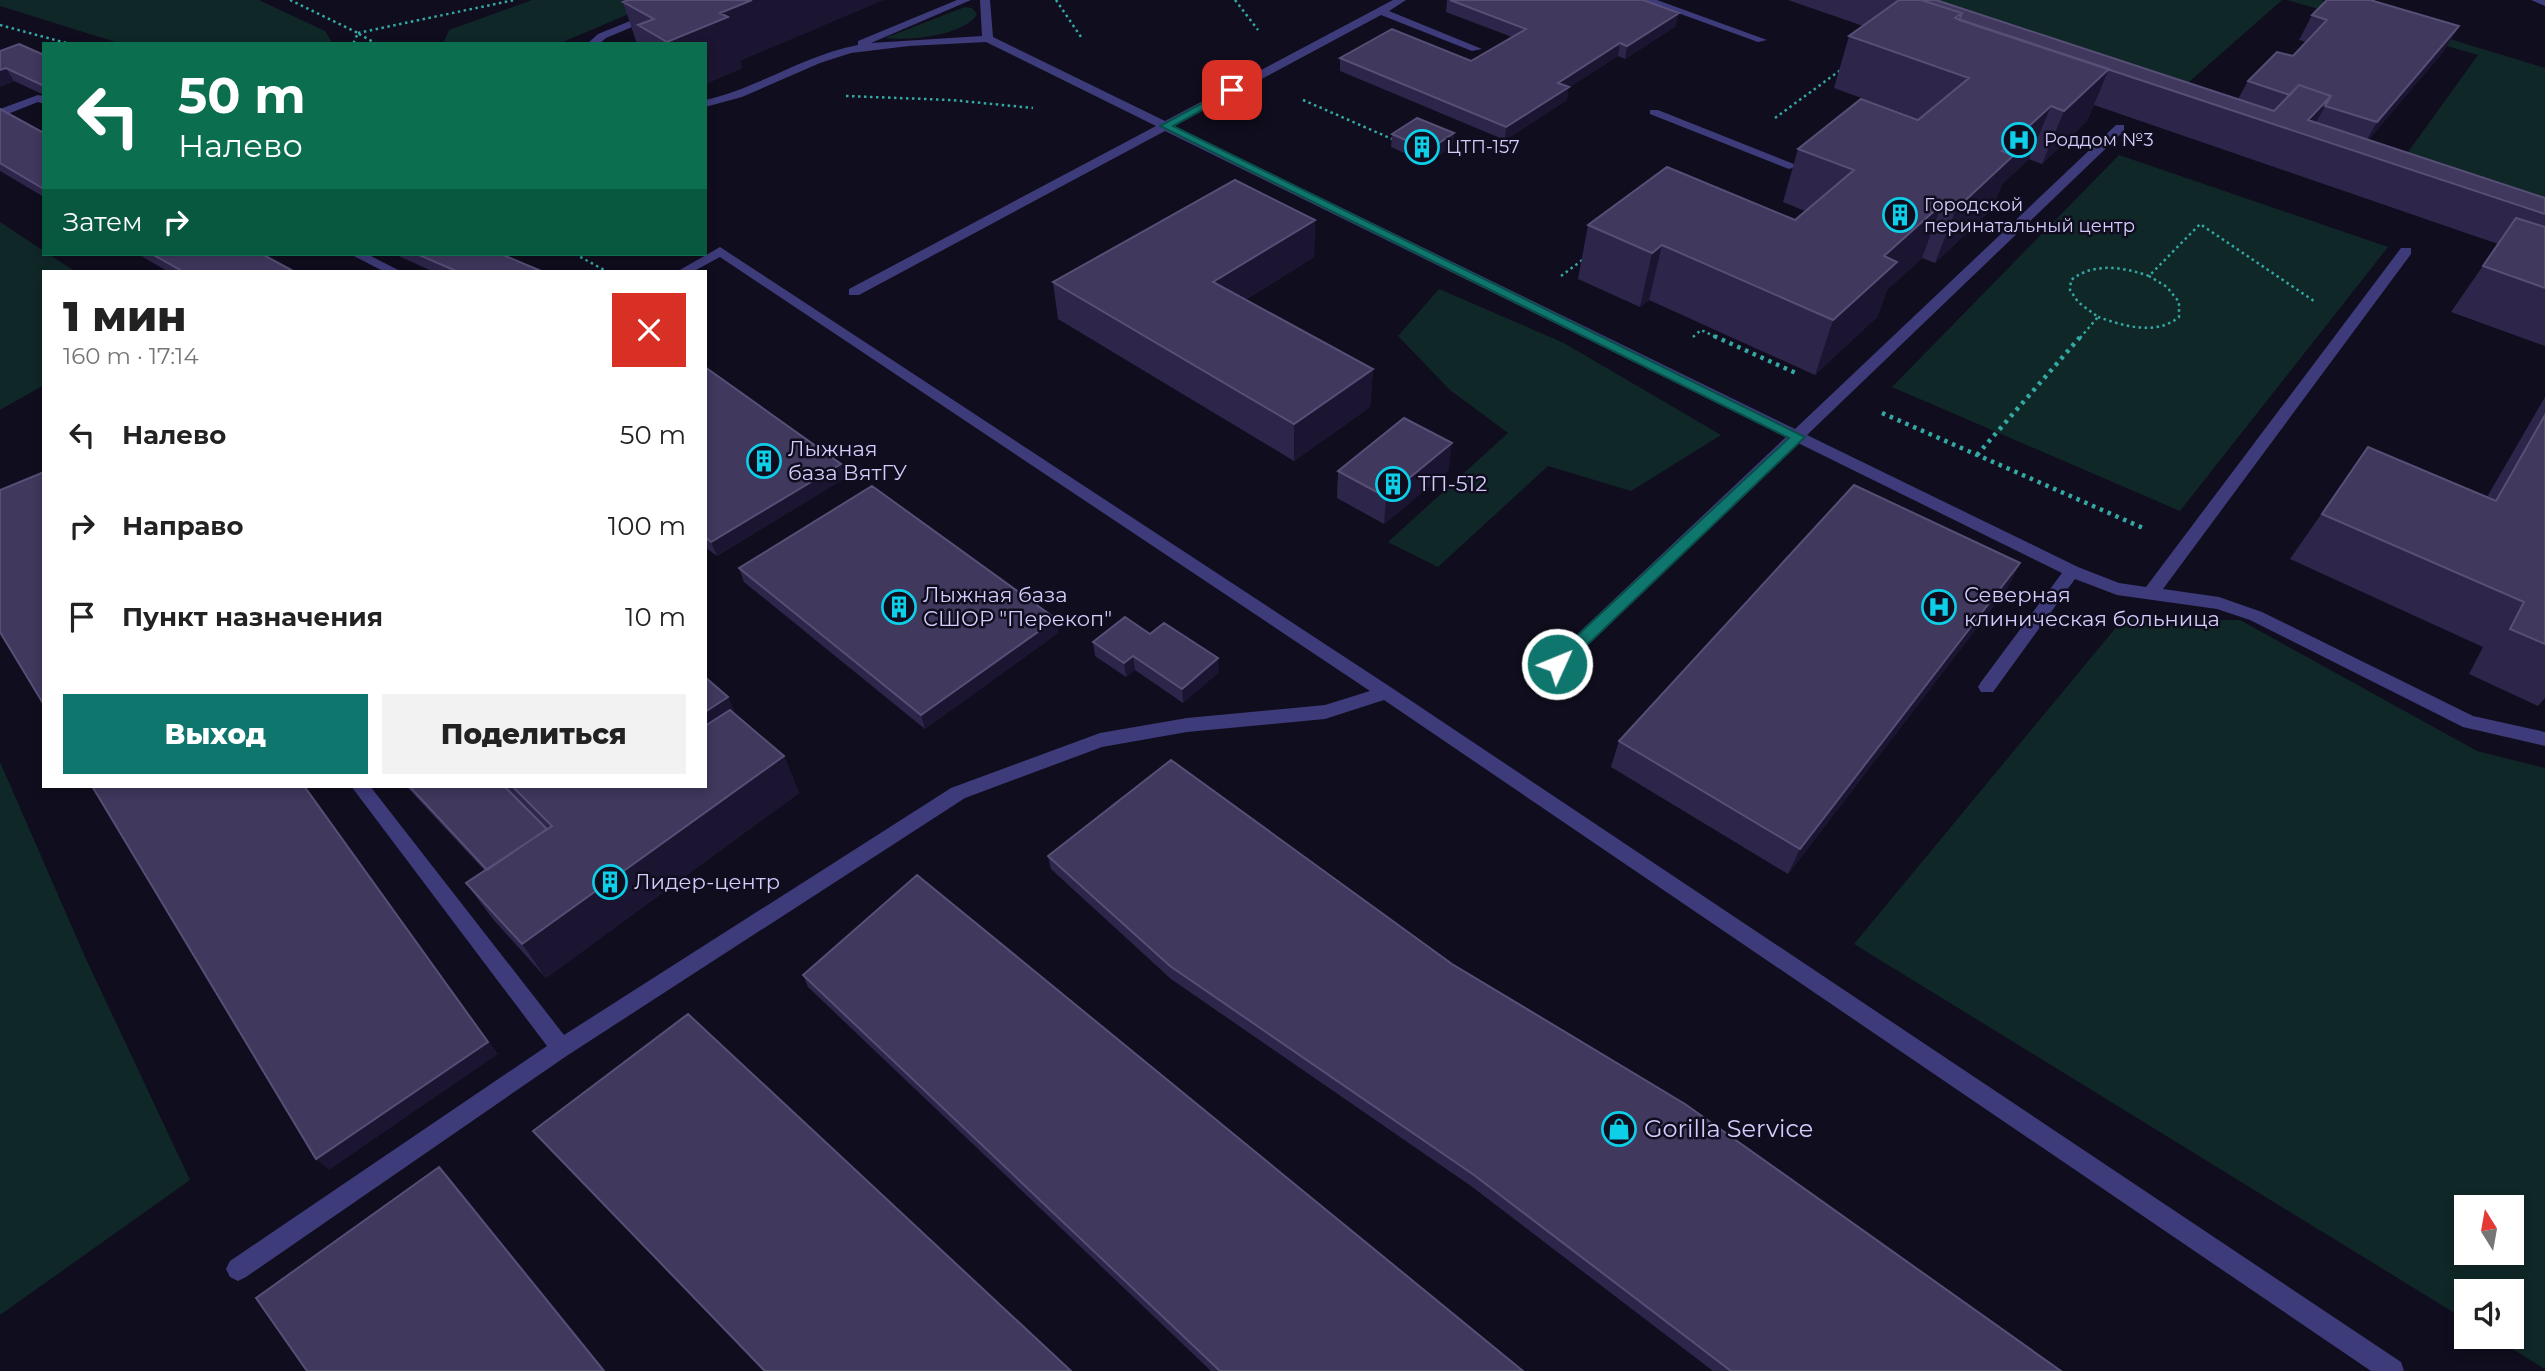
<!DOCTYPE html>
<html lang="ru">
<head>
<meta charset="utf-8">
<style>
  :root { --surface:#fff; --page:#f2f2f2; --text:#222; --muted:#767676; --accent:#0f766e }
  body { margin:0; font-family:Montserrat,sans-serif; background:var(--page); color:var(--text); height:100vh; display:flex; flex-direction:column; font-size:26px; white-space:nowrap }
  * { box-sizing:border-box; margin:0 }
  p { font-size:23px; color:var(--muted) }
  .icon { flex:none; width:38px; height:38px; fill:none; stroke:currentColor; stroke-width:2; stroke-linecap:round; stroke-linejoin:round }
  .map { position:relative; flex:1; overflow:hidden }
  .details { position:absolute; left:42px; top:270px; width:665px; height:518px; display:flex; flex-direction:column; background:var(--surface); border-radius:0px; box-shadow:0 4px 10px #0003 }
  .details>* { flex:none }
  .hud { position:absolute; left:42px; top:42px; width:665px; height:214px; border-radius:0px; box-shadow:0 4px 10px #0003; background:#0b6e4f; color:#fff; overflow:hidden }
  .needle { width:46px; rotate:349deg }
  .tools { position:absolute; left:2454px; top:1195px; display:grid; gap:14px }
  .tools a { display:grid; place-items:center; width:70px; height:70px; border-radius:0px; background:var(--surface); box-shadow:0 4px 10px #0003; font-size:35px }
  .pin { position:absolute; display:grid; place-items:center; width:60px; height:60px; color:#fff; margin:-30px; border-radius:14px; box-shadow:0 4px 10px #0006 }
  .me { position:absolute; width:77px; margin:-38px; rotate:46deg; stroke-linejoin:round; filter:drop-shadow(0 0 5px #0008) }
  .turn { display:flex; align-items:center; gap:24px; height:147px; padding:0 21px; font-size:32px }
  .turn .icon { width:91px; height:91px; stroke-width:2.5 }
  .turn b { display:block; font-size:49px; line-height:60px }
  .then { display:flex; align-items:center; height:66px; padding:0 21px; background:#0003; gap:14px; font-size:26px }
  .round { display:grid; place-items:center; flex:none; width:74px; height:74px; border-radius:0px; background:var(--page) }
  .headline { display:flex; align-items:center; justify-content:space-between; height:119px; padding:0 21px }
  h1 { font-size:42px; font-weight:800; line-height:52px }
  .cta { display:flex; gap:14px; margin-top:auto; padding:14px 21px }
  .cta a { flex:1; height:80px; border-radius:0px; background:var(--accent); color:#fff; font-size:28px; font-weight:800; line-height:80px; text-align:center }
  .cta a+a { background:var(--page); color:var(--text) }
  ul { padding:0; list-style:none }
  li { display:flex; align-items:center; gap:21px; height:91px; padding:0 21px }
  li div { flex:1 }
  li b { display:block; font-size:26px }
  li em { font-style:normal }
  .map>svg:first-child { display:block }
  .green { fill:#102727; fill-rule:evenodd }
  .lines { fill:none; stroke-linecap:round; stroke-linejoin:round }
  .path-far1 { stroke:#34a9a4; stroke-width:2.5; stroke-dasharray:2.5 3.5; stroke-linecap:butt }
  .path { stroke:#34a9a4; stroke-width:4.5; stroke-dasharray:3.5 5; stroke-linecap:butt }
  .lane { fill:#3e3b7a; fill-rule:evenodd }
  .wall { fill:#2e264a }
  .shaded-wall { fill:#1b1531 }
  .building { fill:#40385d; stroke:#574f76; stroke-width:2 }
  .route { fill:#0f766e; stroke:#0a4d48; stroke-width:2 }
  .labels { text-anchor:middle; stroke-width:5; stroke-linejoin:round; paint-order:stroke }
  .far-poi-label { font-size:18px; fill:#d3ccfc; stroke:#100d1e; text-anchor:start }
  .poi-label { font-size:21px; fill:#d3ccfc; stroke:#100d1e; text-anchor:start }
  .near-poi-label { font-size:24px; fill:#d3ccfc; stroke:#100d1e; text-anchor:start }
</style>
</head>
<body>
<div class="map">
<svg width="2545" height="1371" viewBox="0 0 2545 1371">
  <rect width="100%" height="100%" fill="#100d1e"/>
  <path class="green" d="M0 0H259L325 31 333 44H122L0 6Z
    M532 0H662L558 44H443L449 30Z
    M1897 0H2282L2181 89Z
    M2287 0H2321L2545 68V217L2398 166 2478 55Z
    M965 7 972 8 977 14C965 36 907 41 885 38Z
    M2119 155 2388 247 2180 511 1892 387Z
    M0 222 44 251V254H48L75 271H44V385L0 410Z
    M1439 289 1564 343 1721 435 1631 491 1548 466 1438 567 1388 542 1508 433 1450 390 1398 336Z
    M2123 619 2240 620 2477 751 2545 768V1369L2493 1337H2511V1292H2466V1320L1854 944ZM2466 1208H2511V1253H2466Z
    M0 762 86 959 190 1180 0 1315Z"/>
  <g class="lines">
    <path class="path-far1" d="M290 0 358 33 353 44
      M1056 0 1081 37
      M1235 0 1258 30
      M0 25 70 44
      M358 33 514 0
      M359 34 377 44
      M846 96 951 100 1033 108
      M1303 100 1392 139
      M1775 118 1842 69
      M575 254 606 271
      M1561 276 1585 258
      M2098 317C2124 326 2156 336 2179 317V302L2167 287 2149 276
      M1693 337 1701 330 1718 338
      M2080 338 2098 317 2078 302 2070 290 2071 280C2094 262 2123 267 2149 276L2200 224 2314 301"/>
    <path class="path" d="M1714 336 1798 374
      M1882 413 2143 528
      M1977 455 2081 336"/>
    <path class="lane" d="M682 0H696L606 38 599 44H587L598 34Z
      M957 0H971L871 43 982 36 980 0H990L993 37 1165 121 1393 0H1406L1389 11 1482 49 1472 51 1381 15 1174 126 1795 429 2116 125H2124V131L1807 435 2078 567 2119 583 2146 587 2401 248H2411V254L2163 589 2219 597 2262 612 2473 716 2545 732V746L2463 727 2250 620 2217 609 2117 595 2075 579 1993 692H1981L1978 687 1981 682 2062 573 1798 443 1563 669H1551L1548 664 1551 659 1786 437 1165 131 859 295H849V289L1156 126 986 42 909 46 851 53 820 63 742 97 705 107V100C759 88 804 55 858 45V41Z
      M1642 0H1657L1767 40 1758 42Z
      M2531 0H2545V6Z
      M38 95 44 96V104L38 102 0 117V109Z
      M1650 110H1658L1799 166 1789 169 1650 114Z
      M720 247 1392 688 2401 1362 2404 1371H2371L1384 700 1325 719 1187 732 1102 747 965 798 568 1055 246 1277 238 1281 230 1277 226 1269 230 1261 547 1046 351 786H370L564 1035 951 788 1100 733 1187 718 1325 705 1370 691 720 257 694 271H678Z
      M350 254H367L400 271H383Z"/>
  </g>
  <path class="wall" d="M1447 0H1643L1676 26 1625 59 1618 56 1568 88 1567 100 1505 140 1340 71V58L1471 61 1512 37 1446 12Z
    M1788 0H1936L2238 99 2248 81 2293 56 2306 42 2299 40 2312 15 2459 26 2444 51 2368 140 2545 198V346L2451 312 2498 244 2094 105 2087 121 2042 164 2029 159 2002 184 1992 209 1935 263 1922 258 1887 290 1877 317 1815 375 1649 300 1640 307 1578 279 1588 225 1795 220 1805 211 1783 202 1798 149 1919 119 1834 88 1849 36 1863 26Z
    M623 2 740 61 742 68 705 84V44H637Z
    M0 51 44 55V95L14 81 0 87Z
    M0 109 44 133V197L0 171Z
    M1454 133 1452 147 1427 163 1391 147 1392 134Z
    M1315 220 1314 257 1245 300 1373 369 1370 407 1294 461 1058 319 1053 282Z
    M138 254H262L293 271H167Z
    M394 254H501L541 271H432Z
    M705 367 841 464 845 478 717 556 705 547Z
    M2545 397V698L2538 706 2469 674 2483 647 2290 559 2368 447 2487 497Z
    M1449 470 1384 524 1337 498 1338 471Z
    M2020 563 2006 590 1788 874 1611 767 1619 741Z
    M739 568 1056 619 1058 633 925 729 744 582Z
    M1150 634 1219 672 1183 703 1135 670 1126 677 1095 656 1093 642Z
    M728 697 734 711 732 712 784 756 799 793 546 978 492 918 466 883 485 871 406 786H705Z
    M1048 856 1452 964 2061 1371H1713L1471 1186 1171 979 1051 869Z
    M803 975 1523 1371H1211L808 987Z
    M533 1131 1071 1371H763Z"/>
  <path class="shaded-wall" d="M752 0H884L740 61 742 68 705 84V44H667V42L720 13Z
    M1679 13 1676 26 1625 59 1627 46Z
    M2459 26 2444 51 2362 148 2377 122Z
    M1620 43 1618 56 1568 88 1567 100 1505 140 1506 127 1558 83Z
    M6 68 14 81 0 87V70Z
    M2109 69 2087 121 2042 164 2064 111Z
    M2331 96 2311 131 2308 120Z
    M2051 106 2029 159 2002 184 1992 209 1935 263 1956 209 2002 151Z
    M1454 133 1452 147 1427 163 1428 150Z
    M1942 204 1922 258 1887 290 1877 317 1815 375 1833 320 1884 256Z
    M1315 220 1314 257 1214 319 1213 282Z
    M1662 245 1649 300 1640 307 1652 253Z
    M1373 369 1370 407 1294 461V424Z
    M1452 443 1449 470 1384 524 1386 497Z
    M841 464 845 478 717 556 711 542Z
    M2020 563 2006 590 1788 874 1800 849Z
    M1056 619 1058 633 925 729 921 715Z
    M1133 656 1135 670 1126 677 1124 663Z
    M1218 658 1219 672 1183 703 1182 689Z
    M728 697 734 711 705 730V712Z
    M784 756 799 793 546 978 522 944Z
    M304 786H306L498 1054 329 1170 316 1159Z
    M439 1167 450 1178 606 1371H604Z"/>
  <path class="building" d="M628 0H752L720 13 728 17 667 42 638 25 654 19 623 2Z
    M1450 0H1643L1679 13 1627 46 1620 43 1558 83 1569 87 1506 127 1340 58 1392 29 1471 61 1526 29Z
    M1899 0H1921L1962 13 1955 18 2109 69 2064 111 2051 106 2002 151 2014 155 1956 209 1942 204 1884 256 1897 262 1833 320 1662 245 1652 253 1588 225 1667 167 1795 220 1854 170 1798 149 1861 99 1918 120 1969 78 1849 36Z
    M1921 0H1936L2274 111 2299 85 2331 96 2308 120 2545 198V214L1959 20 1962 13Z
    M2327 0H2370L2459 26 2377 122 2325 106 2331 96 2299 85 2290 95 2248 81 2277 52 2293 56 2327 20 2312 15Z
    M19 44 44 55V86L6 68 0 70V51Z
    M0 109 44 133V189L0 163Z
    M1417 118 1454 133 1428 150 1392 134Z
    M1235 180 1315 220 1213 282 1373 369 1294 424 1053 282Z
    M2516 218 2545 227V288L2483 266Z
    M152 254H262L293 271H182Z
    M417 254H501L541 271H456Z
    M705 367 841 464 711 542 705 537Z
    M2545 415V644L2510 629 2524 602 2322 514 2368 447 2496 501Z
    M1404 418 1452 443 1386 497 1338 471Z
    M44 472V705L0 632V490Z
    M1854 485 2020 563 1800 849 1619 741Z
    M872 486 1056 619 921 715 739 568Z
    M1125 617 1150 634 1164 623 1218 658 1182 689 1133 656 1124 663 1093 642Z
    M705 677 728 697 705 712Z
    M730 710 784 756 522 944 466 883 552 826 512 786H705V726Z
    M1171 760 1452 964 1685 1104 2061 1371H1731L1474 1175 1170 966 1048 856Z
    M92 786H304L488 1042 316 1159Z
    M409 786H504L547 829 487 870Z
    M917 875 1523 1371H1220L803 975Z
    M688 1014 1071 1371H765L533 1131Z
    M439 1167 604 1371H307L256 1298Z"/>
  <path class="route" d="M1232 87 1237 90 1235 92 1173 126 1805 437 1563 668H1551L1549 664 1551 660 1789 438 1160 126Z"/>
  <defs>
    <g id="hospital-ring" transform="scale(1.75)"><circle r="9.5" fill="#100d1e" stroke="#0dcfe8" stroke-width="1.5"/><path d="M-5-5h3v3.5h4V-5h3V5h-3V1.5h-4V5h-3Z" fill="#0dcfe8"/></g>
    <g id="building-ring" transform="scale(1.75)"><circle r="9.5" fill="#100d1e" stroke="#0dcfe8" stroke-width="1.5"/><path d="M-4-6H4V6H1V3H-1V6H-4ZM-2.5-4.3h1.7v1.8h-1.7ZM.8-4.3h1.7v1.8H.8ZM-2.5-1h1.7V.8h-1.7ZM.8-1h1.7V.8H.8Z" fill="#0dcfe8"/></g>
    <g id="shop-ring" transform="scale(1.75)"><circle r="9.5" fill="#100d1e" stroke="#0dcfe8" stroke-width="1.5"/><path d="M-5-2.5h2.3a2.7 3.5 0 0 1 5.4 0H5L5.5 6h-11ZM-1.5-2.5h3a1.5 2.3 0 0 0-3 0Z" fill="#0dcfe8"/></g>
  </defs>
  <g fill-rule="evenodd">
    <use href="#hospital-ring" x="2019" y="140"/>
    <use href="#building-ring" x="1422" y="147"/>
    <use href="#building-ring" x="1900" y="215"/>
    <use href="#building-ring" x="764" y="461"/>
    <use href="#building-ring" x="1393" y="484"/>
    <use href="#building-ring" x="899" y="607"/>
    <use href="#hospital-ring" x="1939" y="607"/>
    <use href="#building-ring" x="610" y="882"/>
    <use href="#shop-ring" x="1619" y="1129"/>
  </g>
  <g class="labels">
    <g class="far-poi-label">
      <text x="2044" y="146">Роддом №3</text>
      <text x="1446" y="153">ЦТП-157</text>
      <text x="1924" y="211">Городской<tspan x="1924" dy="21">перинатальный центр</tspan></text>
    </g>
    <g class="poi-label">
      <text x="788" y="456">Лыжная<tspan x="788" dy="24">база ВятГУ</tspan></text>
      <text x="1418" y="491">ТП-512</text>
      <text x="923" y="602">Лыжная база<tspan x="923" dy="24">СШОР "Перекоп"</tspan></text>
      <text x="1964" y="602">Северная<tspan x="1964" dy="24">клиническая больница</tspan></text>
      <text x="634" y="889">Лидер-центр</text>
    </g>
    <g class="near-poi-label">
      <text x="1644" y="1137">Gorilla Service</text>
    </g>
  </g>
</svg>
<div class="tools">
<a><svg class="needle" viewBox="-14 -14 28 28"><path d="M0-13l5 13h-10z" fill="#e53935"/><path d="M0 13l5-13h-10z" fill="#767676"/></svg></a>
<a><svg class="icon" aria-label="sound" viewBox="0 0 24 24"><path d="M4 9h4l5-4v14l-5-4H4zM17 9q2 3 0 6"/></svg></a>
</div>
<div class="pin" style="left:1232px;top:90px;background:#d93025"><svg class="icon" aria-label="arrive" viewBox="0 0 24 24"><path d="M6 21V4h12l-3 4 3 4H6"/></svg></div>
<svg class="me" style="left:1557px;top:664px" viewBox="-20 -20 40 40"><circle r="17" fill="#0f766e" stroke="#fff" stroke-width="3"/><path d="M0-11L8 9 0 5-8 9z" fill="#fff"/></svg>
<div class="hud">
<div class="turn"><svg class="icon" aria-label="left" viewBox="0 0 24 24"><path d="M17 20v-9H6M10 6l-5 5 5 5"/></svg><div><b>50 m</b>Налево</div></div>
<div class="then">Затем<svg class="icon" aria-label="right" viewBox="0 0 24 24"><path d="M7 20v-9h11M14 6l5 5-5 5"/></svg></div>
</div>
<section class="details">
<div class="headline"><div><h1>1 мин</h1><p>160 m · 17:14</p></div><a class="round" style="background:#d93025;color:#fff"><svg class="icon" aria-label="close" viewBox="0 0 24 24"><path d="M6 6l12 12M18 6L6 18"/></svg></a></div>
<ul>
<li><svg class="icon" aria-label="left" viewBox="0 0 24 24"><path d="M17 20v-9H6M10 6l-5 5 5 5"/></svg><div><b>Налево</b></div><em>50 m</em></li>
<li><svg class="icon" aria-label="right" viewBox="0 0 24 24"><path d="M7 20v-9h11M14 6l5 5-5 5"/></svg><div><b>Направо</b></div><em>100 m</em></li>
<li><svg class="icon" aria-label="arrive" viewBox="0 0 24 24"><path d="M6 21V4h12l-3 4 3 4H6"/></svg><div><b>Пункт назначения</b></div><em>10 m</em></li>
</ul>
<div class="cta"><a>Выход</a><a>Поделиться</a></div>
</section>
</div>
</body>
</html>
